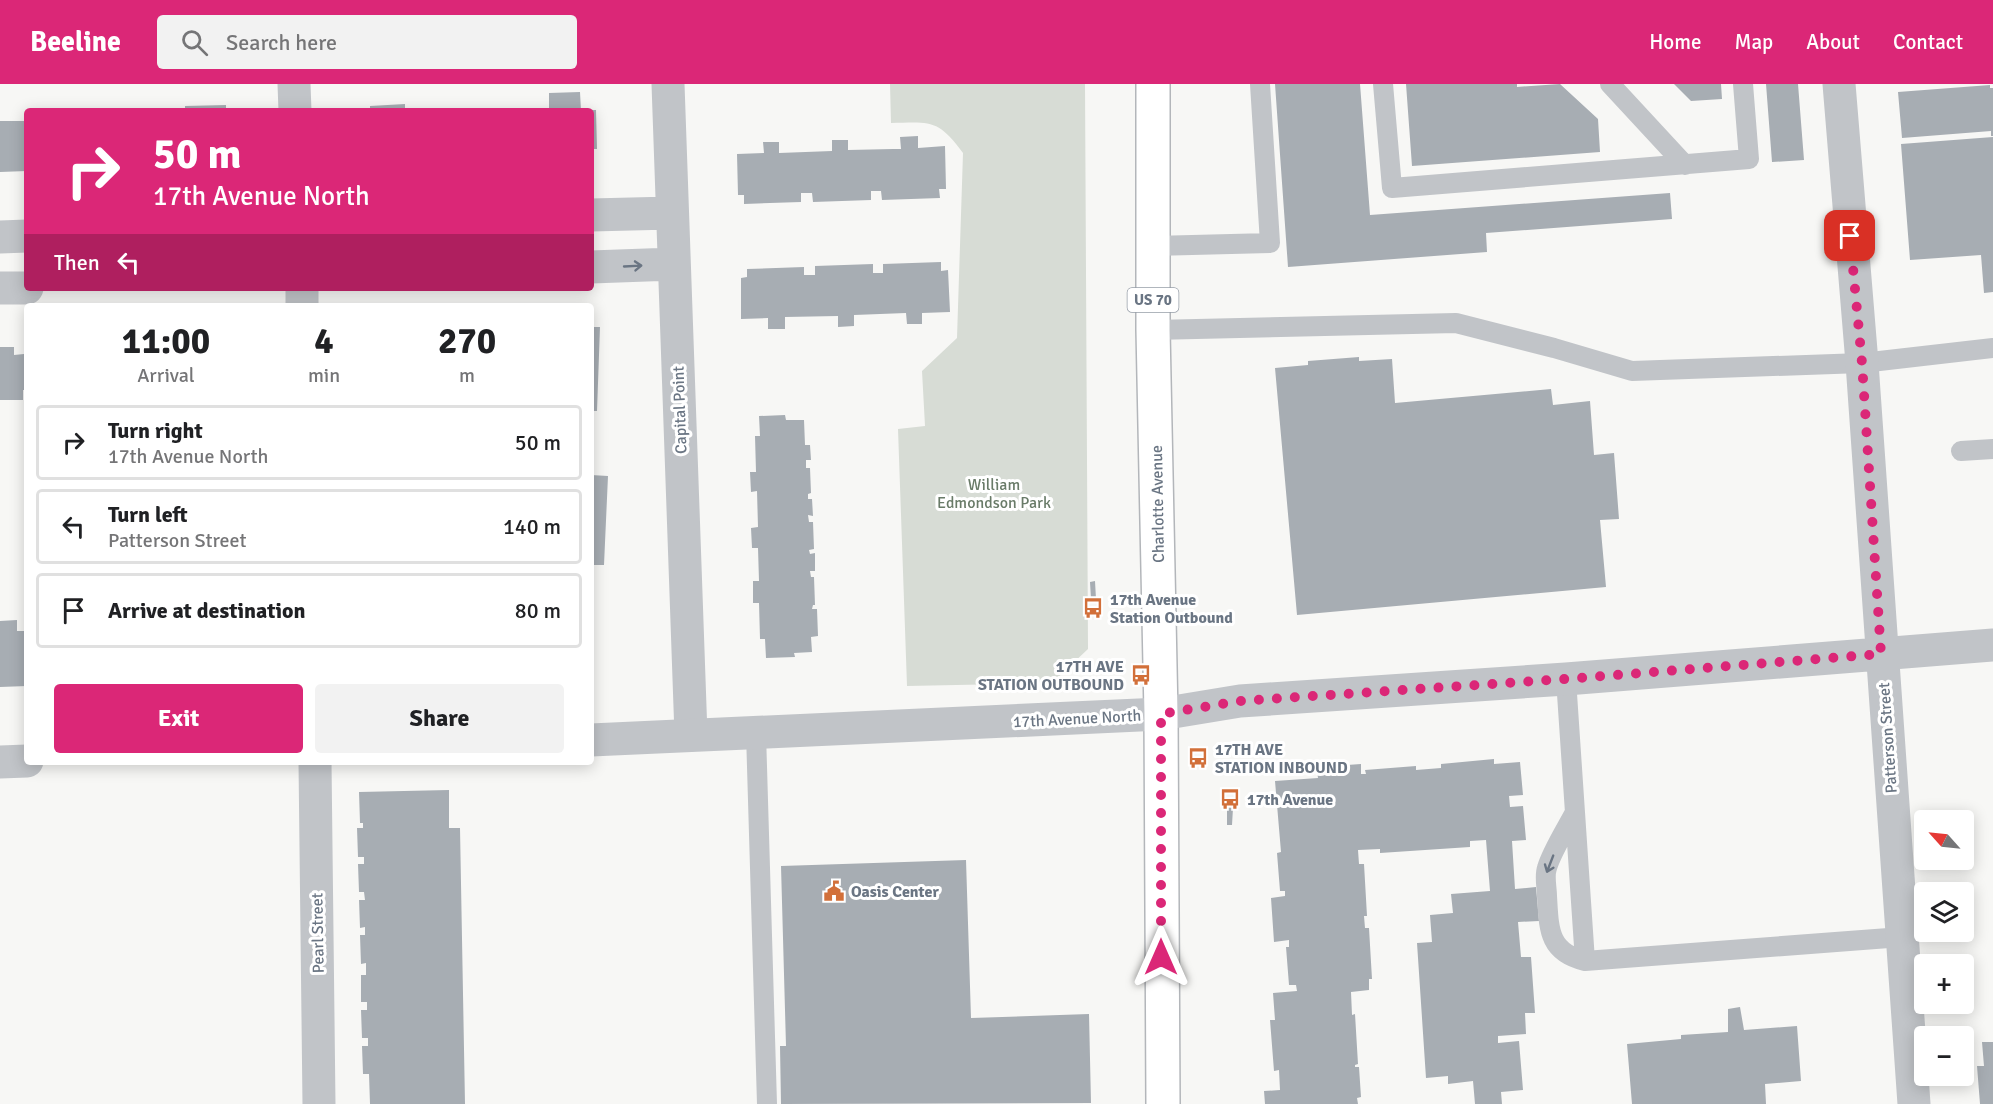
<!DOCTYPE html>
<html lang="en">
<head>
<meta charset="utf-8">
<style>
  :root { --surface:#fff; --page:#f2f2f2; --text:#202124; --muted:#757577; --line:#e0e0e0; --accent:#db2777 }
  body { margin:0; font-family:Signika,sans-serif; background:var(--page); color:var(--text); height:100vh; display:flex; flex-direction:column; font-size:22px; white-space:nowrap }
  * { box-sizing:border-box; margin:0 }
  p { font-size:20px; color:var(--muted) }
  .icon { flex:none; width:33px; height:33px; fill:none; stroke:currentColor; stroke-width:2; stroke-linecap:round; stroke-linejoin:round }
  .map { position:relative; flex:1; overflow:hidden }
  .side { position:absolute; left:24px; top:219px; width:570px; height:462px; display:flex; flex-direction:column; background:var(--surface); border-radius:6px; box-shadow:0 3px 15px #0003 }
  .side>* { flex:none }
  .top-card { position:absolute; left:24px; top:24px; width:570px; height:183px; border-radius:6px; box-shadow:0 3px 15px #0003; background:#db2777; color:#fff; overflow:hidden }
  .needle { width:39px; rotate:297deg }
  .controls { position:absolute; left:1914px; top:726px; display:grid; gap:12px }
  .controls a { display:grid; place-items:center; width:60px; height:60px; border-radius:6px; background:var(--surface); box-shadow:0 3px 15px #0003; font-size:30px }
  .pin { position:absolute; display:grid; place-items:center; width:51px; height:51px; color:#fff; margin:-26px; border-radius:12px; box-shadow:0 3px 9px #0006 }
  .me { position:absolute; width:66px; margin:-33px; rotate:0deg; stroke-linejoin:round; filter:drop-shadow(0 0 4px #0008) }
  .turn { display:flex; align-items:center; gap:21px; height:126px; padding:0 30px; font-size:27px }
  .turn .icon { width:78px; height:78px; stroke-width:2.5 }
  .turn b { display:block; font-size:42px; line-height:51px }
  .then { display:flex; align-items:center; height:57px; padding:0 30px; background:#0003; gap:12px; font-size:22px }
  .eta { display:flex; justify-content:space-evenly; align-items:center; height:102px; text-align:center }
  .eta b { font-size:36px; font-weight:700; line-height:42px }
  .action { display:flex; gap:12px; margin-top:auto; padding:12px 30px }
  .action a { flex:1; height:69px; border-radius:6px; background:var(--accent); color:#fff; font-size:24px; font-weight:700; line-height:69px; text-align:center }
  .action a+a { background:var(--page); color:var(--text) }
  ul { padding:0; list-style:none }
  li { display:flex; align-items:center; gap:18px; height:75px; margin:0 12px 9px; padding:0 18px; border:3px solid var(--line); border-radius:6px }
  li div { flex:1 }
  li b { display:block; font-size:22px }
  li em { font-style:normal }
  header { display:flex; align-items:center; gap:36px; box-sizing:border-box; height:84px; padding:0 30px; background:var(--accent); color:#fff }
  header strong { font-size:28px }
  nav { display:flex; gap:33px; margin-inline-start:auto; font-size:21px }
  .search { width:420px; height:54px; background:var(--page); display:flex; align-items:center; gap:15px; box-sizing:border-box; padding:0 21px; border-radius:6px; color:var(--muted); font-size:22px }
  .map>svg:first-child { display:block }
  .green { fill:#d7dcd5 }
  .building { fill:#a7adb3 }
  .lines { fill:none; stroke-linecap:round; stroke-linejoin:round }
  .primary-casing { stroke:#b3b6ba; stroke-width:36 }
  .service { stroke:#c1c4c8; stroke-width:20 }
  .minor { stroke:#c1c4c8; stroke-width:33 }
  .tertiary { stroke:#c1c4c8; stroke-width:33 }
  .primary { stroke:#fff; stroke-width:33 }
  .oneway { stroke:#6a7583 }
  .route { stroke:#db2777; stroke-width:10; stroke-dasharray:0 18 }
  .labels { text-anchor:middle; stroke-width:6; stroke-linejoin:round; paint-order:stroke }
  .shield { fill:#fff; stroke:#979ea8; stroke-width:1.5 }
  .shield-label { font-size:15px; font-weight:bold; fill:#6a7583 }
  .street-label { font-size:16px; fill:#6a7583; stroke:#fff }
  .park-label { font-size:16px; fill:#697b68; stroke:#fff }
  .poi-label { font-size:16px; font-weight:bold; fill:#6a7583; stroke:#fff; text-anchor:start }
</style>
</head>
<body>
<header>
<strong>Beeline</strong>
<div class="search"><svg class="icon" aria-label="search" viewBox="0 0 24 24"><circle cx="10" cy="10" r="6"/><path d="M15 15l6 6"/></svg>Search here</div>
<nav><a>Home</a><a>Map</a><a>About</a><a>Contact</a></nav>
</header>
<div class="map">
<svg width="1993" height="1020" viewBox="0 0 1993 1020">
  <rect width="100%" height="100%" fill="#f7f7f5"/>
  <path class="green" d="M890 0H1085L1088 565 1052 599 907 602 898 345 925 342 922 287 957 254 963 69C938 35 931 38 891 39Z"/>
  <path class="building" d="M1275 0H1360L1370 131 1670 109 1672 135 1486 149 1487 168 1288 183Z
    M1406 0H1517V3L1560 0 1598 35 1600 68 1412 82Z
    M1674 0H1721L1722 15 1691 17Z
    M1766 0H1798L1804 76 1772 78Z
    M1990 1V4H1993V52H1991V47L1902 54 1898 8Z
    M580 8 581 27H549V9Z
    M405 20V27H370V22Z
    M226 21V27H185V22Z
    M591 26H596L597 65H591Z
    M0 37H27V87L0 88Z
    M918 52V64L945 62 946 105H939L940 114 882 116 881 107H871V116L813 118 812 109H801V118L744 120V111H738L737 70 764 69 763 58H779V69L832 67V56H848V66L893 65H901L900 53Z
    M1993 53V208L1984 209 1981 171 1910 176 1901 60Z
    M941 178V187L948 186 950 228 922 229V240H907L906 229 854 231V242L838 243V232L785 233V245H768V234L741 235V194L747 193V185L804 183V191H815V182L873 180V189H883V180Z
    M591 243H600L597 327H591Z
    M24 261H27V306H23V316H0V263H14V271L24 270Z
    M1359 273V277L1392 275 1395 319 1551 305 1553 321 1590 317 1594 371 1614 369 1619 435 1600 436 1606 503 1297 531 1275 284 1308 281V277Z
    M785 331 786 336H804L805 361H810L811 376H806V384H810L811 409 808 410V415H812L813 432 808 431 809 438H813L814 465 809 466 810 470 815 469V487H810L811 493H814L815 521H813L812 525H817L818 552 811 553 812 568 794 569 795 573 766 574 765 555H760L759 519H753V497H759L758 464H752L751 444 758 443 757 407 751 408 750 388H756L755 352H760L759 332Z
    M591 391 608 392 604 481H591Z
    M1095 497 1096 515H1091L1090 498Z
    M17 536V547H27V602L0 603V537Z
    M1494 675V680L1520 678 1523 711 1509 712 1510 723 1523 722 1526 756 1512 757 1515 805 1536 803 1539 837 1518 838 1521 873H1531L1535 929H1525L1526 950 1498 952V959L1519 957 1523 1006 1501 1008 1502 1020H1475L1473 997 1448 1000V992L1426 994 1417 859 1432 858 1430 831 1453 829 1451 810 1490 807 1486 756 1470 757V763L1380 769V765L1358 766 1359 780H1364L1367 832H1364L1365 844H1369L1372 895H1369V906L1351 908 1352 931 1355 930 1358 980 1355 981V983H1359L1361 1013 1357 1014 1358 1020H1265L1264 1007 1280 1006 1279 986 1274 987 1270 936H1275L1273 909 1297 907 1296 901H1289L1286 863H1289V856L1274 858 1271 814 1285 812V807H1280L1277 769 1281 768 1275 697 1318 694 1316 680 1347 677V681L1361 680V690H1366L1365 686 1416 682V686L1441 684V680Z
    M449 706V744H460L465 1020H370L369 990H363L362 962H368V954H362L361 926H367V918H361V891H366V879L361 880 360 851H365V843L360 844 359 816H365L364 808H359L358 780H364V773H358L357 744H363V739H360L359 708Z
    M1227 723 1233 724 1232 741H1227Z
    M966 776 971 934 1089 930 1091 1019 781 1020 780 962H786L781 782Z
    M1740 923 1744 946 1797 942 1801 997 1765 1000 1766 1020H1632L1627 960 1681 955V951L1728 948V925Z
    M1982 958H1993V1020H1980L1977 982H1984Z"/>
  <g class="lines">
    <g class="primary-casing">
      <path id="primary" d="M1153 0V246L1161 630 1163 1020"/>
    </g>
    <path class="service" d="M1383 0 1392 104 1749 75 1743 0
      M1610 0 1685 81
      M1153 162 1270 159 1260 0
      M1153 246 1456 239 1554 264 1632 287 1862 279 1993 264
      M1961 367 1993 365
      M1566 595 1585 877 1902 853
      M756 649 767 1020
      M1574 730C1566 745 1551 769 1547 784 1544 792 1547 804 1547 812 1549 845 1548 868 1585 877"/>
    <path class="minor" d="M294 0 295 27
      M668 0 691 651
      M1839 0 1862 279 1914 1020
      M591 131 672 129
      M0 153 27 152
      M591 183 674 180
      M0 204H27
      M302 204V222
      M1161 630 1240 617 1566 595 1993 561
      M315 678 319 1020"/>
    <path class="tertiary" d="M591 656 1161 630
      M0 678 27 677"/>
    <use href="#primary" class="primary"/>
  </g>
  <defs><path id="oneway-shaft" d="M-6 0H5M1.5-3L5.5 0L1.5 3" fill="none" stroke-width="1.6" stroke-linecap="round" stroke-linejoin="round" transform="scale(1.5)"/></defs>
  <g class="oneway">
    <use href="#oneway-shaft" transform="translate(633 182) rotate(-3)"/>
    <use href="#oneway-shaft" transform="translate(1550 780) rotate(111)"/>
  </g>
  <g class="lines">
    <path class="route" d="M1161 873V630L1240 617 1566 595 1881 570 1862 279 1850 152"/>
  </g>
  <defs>
    <g id="bus-bare" transform="scale(1.62)"><path d="M-5-6H5V4H4V6H2V4H-2V6H-4V4H-5ZM-3.5-4V0h7V-4ZM-3.5 1.2v1.5H-2V1.2ZM2 1.2v1.5H3.5V1.2Z" fill="#d2703a" stroke="#fff" stroke-width="2.5" paint-order="stroke"/></g>
    <g id="civic-bare" transform="scale(1.62)"><path d="M-.6-6.5H3V-4.5H.6V-3L4-1V1h2V6H-6V1h2V-1L-.6-3ZM-1.2 2.5V6h2.4V2.5Z" fill="#d2703a" stroke="#fff" stroke-width="2.5" paint-order="stroke"/></g>
  </defs>
  <g fill-rule="evenodd">
    <use href="#bus-bare" x="1093" y="524"/>
    <use href="#bus-bare" x="1141" y="591"/>
    <use href="#bus-bare" x="1198" y="674"/>
    <use href="#bus-bare" x="1230" y="715"/>
    <use href="#civic-bare" x="834" y="807"/>
  </g>
  <g class="labels">
    <rect class="shield" x="1127.5" y="204" width="51" height="24" rx="4.5"/>
    <g class="shield-label">
      <text x="1153" y="221">US 70</text>
    </g>
    <g class="street-label">
      <text transform="translate(679 326) rotate(-92)" y="6">Capital Point</text>
      <text transform="translate(1157 420) rotate(-91)" y="6">Charlotte Avenue</text>
      <text transform="translate(1077 634) rotate(-3)" y="6">17th Avenue North</text>
      <text transform="translate(1887 654) rotate(-94)" y="6">Patterson Street</text>
      <text transform="translate(317 849) rotate(-91)" y="6">Pearl Street</text>
    </g>
    <g class="park-label">
      <text x="994" y="406">William<tspan x="994" dy="18">Edmondson Park</tspan></text>
    </g>
    <g class="poi-label">
      <text x="1110" y="521">17th Avenue<tspan x="1110" dy="18">Station Outbound</tspan></text>
      <text x="1124" y="588" text-anchor="end">17TH AVE<tspan x="1124" dy="18">STATION OUTBOUND</tspan></text>
      <text x="1215" y="671">17TH AVE<tspan x="1215" dy="18">STATION INBOUND</tspan></text>
      <text x="1247" y="721">17th Avenue</text>
      <text x="851" y="813">Oasis Center</text>
    </g>
  </g>
</svg>
<div class="controls">
<a><svg class="needle" viewBox="-14 -14 28 28"><path d="M0-13l5 13h-10z" fill="#e53935"/><path d="M0 13l5-13h-10z" fill="#757577"/></svg></a>
<a><svg class="icon" aria-label="layers" viewBox="0 0 24 24"><path d="M12 4l9 5-9 5-9-5zM3 14l9 5 9-5"/></svg></a>
<a>+</a>
<a>−</a>
</div>
<div class="pin" style="left:1850px;top:152px;background:#d93025"><svg class="icon" aria-label="arrive" viewBox="0 0 24 24"><path d="M6 21V4h12l-3 4 3 4H6"/></svg></div>
<svg class="me" style="left:1161px;top:873px" viewBox="-20 -20 40 40"><path d="M0-17L14 15 0 8-14 15z" fill="#db2777" stroke="#fff" stroke-width="4"/></svg>
<div class="top-card">
<div class="turn"><svg class="icon" aria-label="right" viewBox="0 0 24 24"><path d="M7 20v-9h11M14 6l5 5-5 5"/></svg><div><b>50 m</b>17th Avenue North</div></div>
<div class="then">Then<svg class="icon" aria-label="left" viewBox="0 0 24 24"><path d="M17 20v-9H6M10 6l-5 5 5 5"/></svg></div>
</div>
<section class="side">
<div class="eta">
<div><b>11:00</b><p>Arrival</p></div>
<div><b>4</b><p>min</p></div>
<div><b>270</b><p>m</p></div>
</div>
<ul>
<li><svg class="icon" aria-label="right" viewBox="0 0 24 24"><path d="M7 20v-9h11M14 6l5 5-5 5"/></svg><div><b>Turn right</b><p>17th Avenue North</p></div><em>50 m</em></li>
<li><svg class="icon" aria-label="left" viewBox="0 0 24 24"><path d="M17 20v-9H6M10 6l-5 5 5 5"/></svg><div><b>Turn left</b><p>Patterson Street</p></div><em>140 m</em></li>
<li><svg class="icon" aria-label="arrive" viewBox="0 0 24 24"><path d="M6 21V4h12l-3 4 3 4H6"/></svg><div><b>Arrive at destination</b></div><em>80 m</em></li>
</ul>
<div class="action"><a>Exit</a><a>Share</a></div>
</section>
</div>
</body>
</html>
